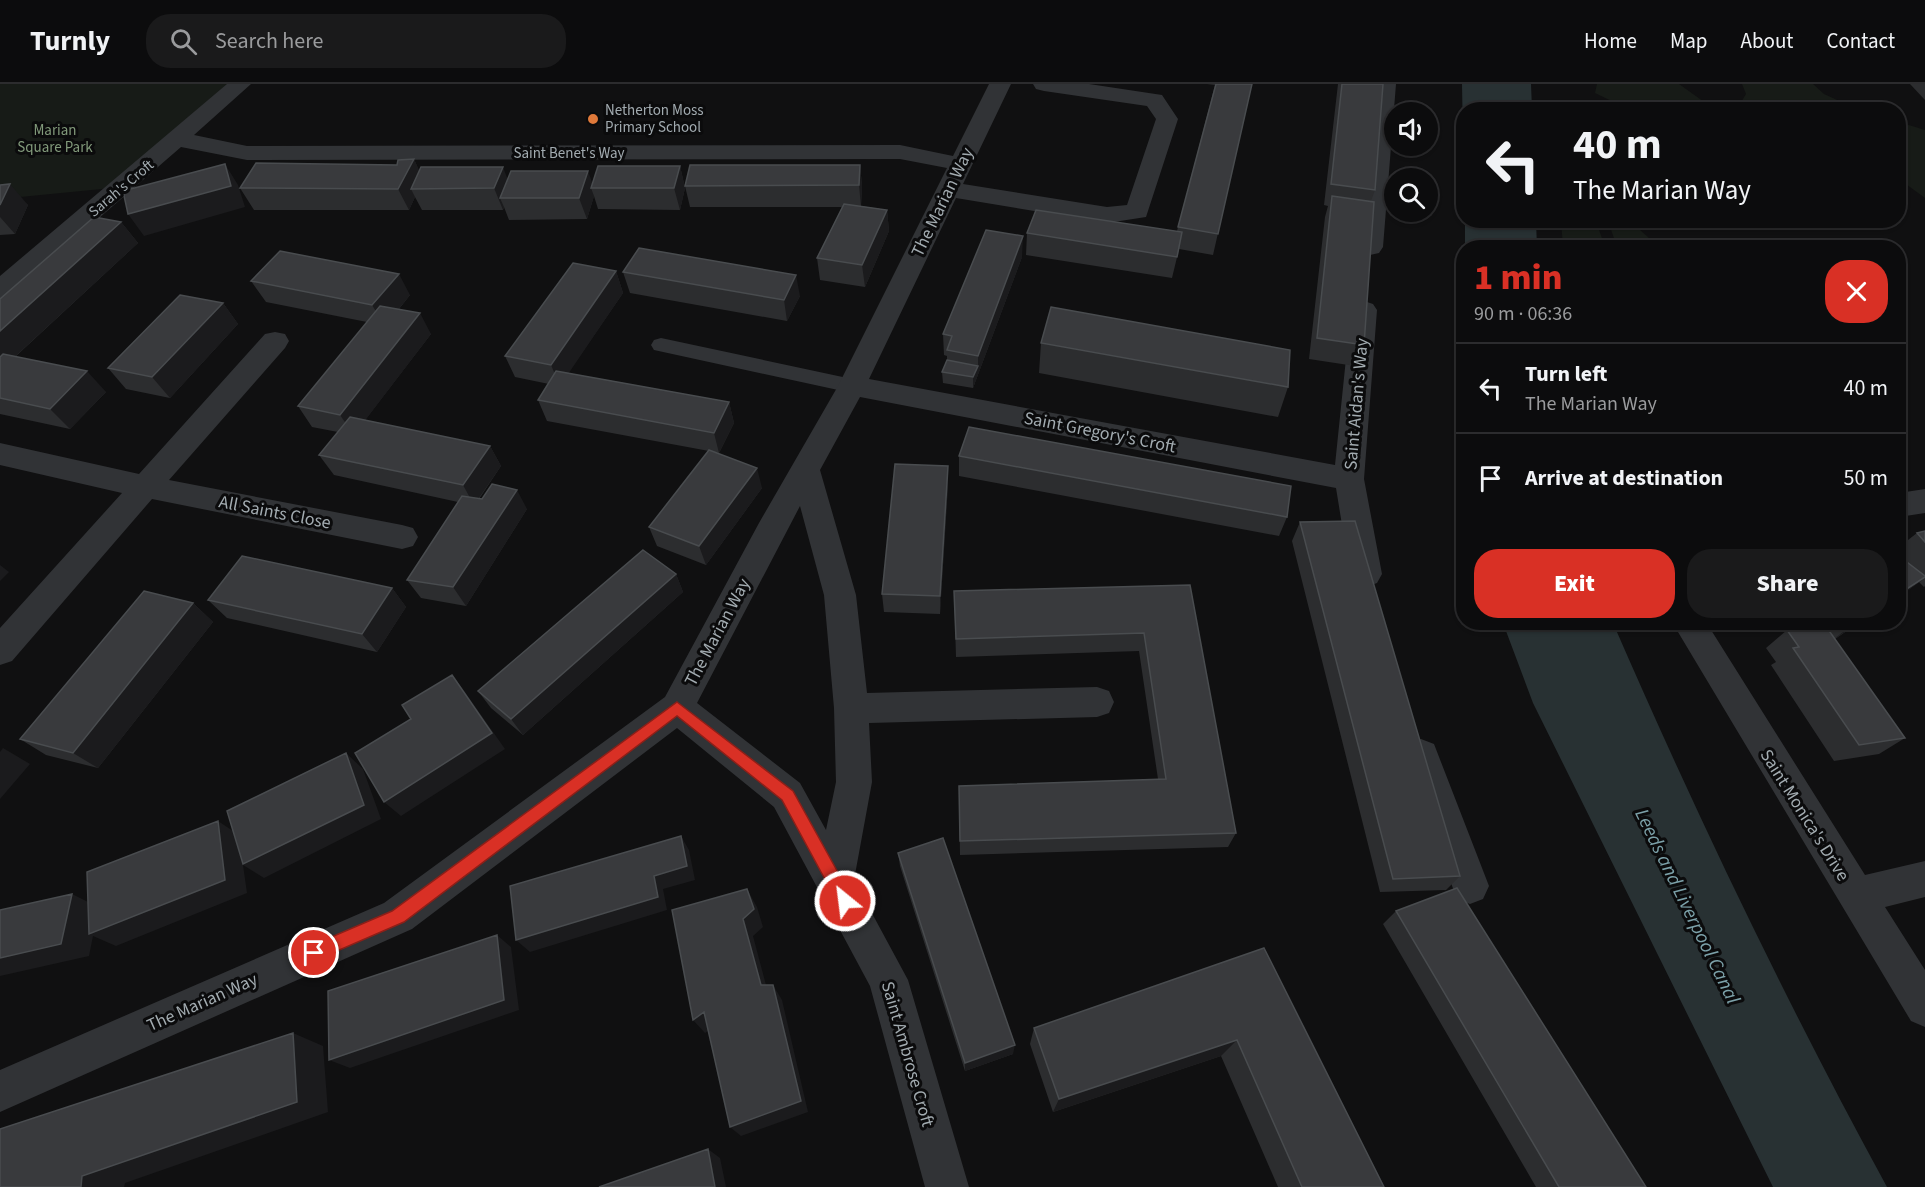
<!DOCTYPE html>
<html lang="en">
<head>
<meta charset="utf-8">
<style>
  :root { --surface:#0c0c0d; --page:#1a1a1b; --text:#f1f3f6; --muted:#9a9b9d; --line:#2c2c2e; --accent:#d93025 }
  body { margin:0; font-family:"Source Sans 3",sans-serif; background:var(--page); color:var(--text); height:100vh; display:flex; flex-direction:column; font-size:22px; white-space:nowrap }
  * { box-sizing:border-box; margin:0 }
  p { font-size:20px; color:var(--muted) }
  .icon { flex:none; width:33px; height:33px; fill:none; stroke:currentColor; stroke-width:2; stroke-linecap:round; stroke-linejoin:round }
  .map { position:relative; flex:1; overflow:hidden }
  .panel { position:absolute; left:1456px; top:156px; width:450px; height:390px; display:flex; flex-direction:column; background:var(--surface); border-radius:24px; box-shadow:0 2px 4px #0004,0 0 0 2px var(--line) }
  .panel>* { flex:none }
  .hud { position:absolute; left:1456px; top:18px; width:450px; height:126px; border-radius:24px; box-shadow:0 2px 4px #0004,0 0 0 2px var(--line); background:#0c0c0d; color:var(--text); overflow:hidden }
  .tools { position:absolute; left:1384px; top:18px; display:grid; gap:12px }
  .tools a { display:grid; place-items:center; width:54px; height:54px; border-radius:50%; background:var(--surface); box-shadow:0 2px 4px #0004,0 0 0 2px var(--line); font-size:30px }
  .pin { position:absolute; display:grid; place-items:center; width:51px; height:51px; color:#fff; margin:-26px; border:3px solid #fff; border-radius:50%; box-shadow:0 2px 6px #0007 }
  .me { position:absolute; width:66px; margin:-33px; rotate:331deg; stroke-linejoin:round; filter:drop-shadow(0 0 4px #0008) }
  .turn { display:flex; align-items:center; gap:21px; height:126px; padding:0 18px; font-size:27px }
  .turn .icon { width:78px; height:78px; stroke-width:2.5 }
  .turn b { display:block; font-size:42px; line-height:51px }
  .round { display:grid; place-items:center; flex:none; width:63px; height:63px; border-radius:24px; background:var(--page) }
  .summary { display:flex; align-items:center; justify-content:space-between; height:102px; padding:0 18px }
  h1 { font-size:36px; font-weight:800; line-height:45px; color:var(--accent) }
  .action { display:flex; gap:12px; margin-top:auto; padding:12px 18px }
  .action a { flex:1; height:69px; border-radius:24px; background:var(--accent); color:#fff; font-size:24px; font-weight:800; line-height:69px; text-align:center }
  .action a+a { background:var(--page); color:var(--text) }
  ul { padding:0; list-style:none }
  li { display:flex; align-items:center; gap:18px; height:90px; padding:0 18px; border-top:2px solid var(--line) }
  li div { flex:1 }
  li b { display:block; font-size:22px }
  li em { font-style:normal }
  header { display:flex; align-items:center; gap:36px; box-sizing:border-box; height:84px; padding:0 30px; background:var(--surface); border-bottom:2px solid var(--line) }
  header strong { font-size:28px }
  nav { display:flex; gap:33px; margin-inline-start:auto; font-size:21px }
  .search { width:420px; height:54px; background:var(--page); display:flex; align-items:center; gap:15px; box-sizing:border-box; padding:0 21px; border-radius:24px; color:var(--muted); font-size:22px }
  .map>svg:first-child { display:block }
  .green { fill:#171b17 }
  .water { fill:#283133 }
  .lines { fill:none; stroke-linecap:round; stroke-linejoin:round }
  .lane { fill:#313336; fill-rule:evenodd }
  .street { fill:#313336; fill-rule:evenodd }
  .wall { fill:#2c2d2f }
  .shaded-wall { fill:#1b1b1d }
  .building { fill:#393a3d; stroke:#494c4f; stroke-width:1.5 }
  .route { fill:#d93025; stroke:#8d1f18; stroke-width:1.5 }
  .poi-dot { fill:#df793a; stroke:#0b0b0c; stroke-width:2 }
  .labels { text-anchor:middle; stroke-width:6; stroke-linejoin:round; paint-order:stroke }
  .far-poi-label { font-size:15px; fill:#a2abb0; stroke:#0b0b0c; text-anchor:start }
  .far-park-label { font-size:15px; fill:#829a7b; stroke:#0b0b0c }
  .far-street-label { font-size:15px; fill:#a2abb0; stroke:#0b0b0c }
  .street-label { font-size:18px; fill:#a2abb0; stroke:#0b0b0c }
  .water-label { font-size:20px; font-style:italic; fill:#7ca1a9; stroke:#0b0b0c }
</style>
</head>
<body>
<header>
<strong>Turnly</strong>
<div class="search"><svg class="icon" aria-label="search" viewBox="0 0 24 24"><circle cx="10" cy="10" r="6"/><path d="M15 15l6 6"/></svg>Search here</div>
<nav><a>Home</a><a>Map</a><a>About</a><a>Contact</a></nav>
</header>
<div class="map">
<svg width="1925" height="1103" viewBox="0 0 1925 1103">
  <rect width="100%" height="100%" fill="#101011"/>
  <path class="green" d="M0 0H240L122 103 0 115Z
    M1597 0H1679L1714 25H1628L1595 9Z
    M1742 0H1813L1824 10 1857 25H1737L1746 10Z
    M1899 38 1925 46V114L1899 95Z
    M1561 137H1596L1605 163H1563Z
    M1608 137H1630L1659 163H1617Z"/>
  <path class="water" d="M1462 0H1531L1532 25 1464 26V112Z
    M1465 137H1536L1537 163H1465Z
    M1503 539H1613C1696 730 1787 920 1887 1103H1773L1533 619Z"/>
  <g class="lines">
    <path class="lane" d="M661 254 852 295 859 297 862 302 859 307 852 309 654 266 651 261 654 256Z"/>
    <path class="street" d="M227 0H251L194 51 247 62 900 61 953 72 989 0H1011L963 100 1107 123 1127 121 1156 35 1147 22 1044 7 1036 5 1033 0H1089L1162 11 1178 35 1146 133 1107 139 956 114 869 295 1335 381 1351 226 1355 220 1364 217 1373 220 1377 226 1364 395 1382 490 1377 499 1366 503 1355 499 1350 490 1336 404 860 313 820 386 856 511 867 609 1097 603 1109 607 1114 618 1109 629 1097 633 869 639 872 698 854 796 908 896 969 1103H925L870 902 774 723 677 644 412 845 0 1028V986L384 819 665 613 759 439 838 302 947 84 900 75 247 76 181 63 9 212 0 215V192ZM800 422 824 511 834 624 836 698 826 746 800 699 697 619Z
      M1374 0H1396L1383 163 1379 169 1370 171 1361 169 1357 163Z
      M275 248 285 250 289 257 285 264 169 396 402 441 413 444 418 453 413 462 402 465 152 415 12 577 0 581V544L122 409 0 381V359L139 390 265 250Z
      M1925 405V429L1899 433V409Z
      M1672 538H1706L1865 791 1925 777V813L1885 823 1925 886V943L1911 937Z
      M1421 655 1434 660 1489 802 1483 815 1470 820 1457 815 1403 671 1408 660Z"/>
  </g>
  <path class="wall" d="M1207 0H1252L1213 171 1179 165 1172 194 1026 171 1027 149 1177 147 1215 1Z
    M1338 0H1383L1375 106 1371 117 1364 261 1355 282 1309 275 1325 133 1328 122 1324 121Z
    M1910 0H1925V16Z
    M414 75 419 87 508 95 592 100 680 82 685 104 680 126 598 125 594 112 587 135 509 136 504 123 503 126H422L415 113 409 126H254L240 104 397 81Z
    M860 81 862 102 861 122 887 126 889 147 865 203 820 196 817 174 842 123H690L685 102Z
    M0 101 28 121 15 150 0 151Z
    M121 138 138 159 15 273 106 308 70 345 0 330V215Z
    M1022 173 973 304 943 299 942 288 947 276V272L944 271 943 250Z
    M616 187 623 209 568 289 729 318 734 339 719 369 714 368 762 404 706 481 657 462 649 443 709 367 547 337 538 316 549 300 515 293 505 272Z
    M623 188 800 212 787 237 630 209Z
    M251 197 410 211 399 225 431 250 365 336 490 362 501 382 479 415 527 425 466 522 421 514 407 496 458 418 334 391 319 371 338 348 312 343 298 322 367 238 266 218Z
    M223 219 238 240 170 314 126 305 108 284Z
    M1041 259 1288 303 1278 333 1039 289Z
    M959 372 1287 433 1279 452 959 392Z
    M948 382V401L940 530 884 528 882 510Z
    M1300 438 1460 792 1446 806 1380 808 1292 457Z
    M1925 447V502L1924 503 1919 498 1899 513V463L1917 449Z
    M676 490 683 508 523 651 491 624 478 607Z
    M1190 501 1236 749 1228 763 960 771 959 702 1158 695 1139 567 956 573 954 507Z
    M392 504 406 523 377 568 227 534 208 516Z
    M193 519 213 538 98 684 46 671 20 655Z
    M1814 538H1860L1835 555 1905 654 1879 670 1834 677 1771 581 1776 578 1766 564 1787 546 1818 542Z
    M898 769 1013 970 965 987 900 782Z
    M1396 827 1646 1103H1536L1383 840Z
    M1264 864 1384 1103H1278L1221 972 1053 1028 1030 960 1034 944Z"/>
  <path class="shaded-wall" d="M414 75 424 97 411 105 415 113 409 126 398 105Z
    M225 80 238 101 245 123 144 152 128 130Z
    M860 81 862 102 861 123 859 101Z
    M680 82 685 104 680 126 674 104Z
    M503 83 511 104 500 114 504 123 503 126 494 104Z
    M588 87 594 104H591L594 112 587 135 579 114Z
    M10 100 28 121 15 150 0 133V121Z
    M887 126 889 147 865 203 862 181Z
    M121 138 138 159 8 279 0 272V247Z
    M1023 152 1022 173 973 304V293L978 282V272Z
    M616 187 623 209 560 302 551 281Z
    M399 190 410 211 385 242 372 221Z
    M796 191 800 212 787 237 784 216Z
    M223 219 238 240 170 314 152 293Z
    M420 229 431 250 354 351 340 331Z
    M87 287 106 308 70 345 50 325Z
    M729 318 734 339 719 369 714 349Z
    M490 362 501 382 474 421 463 401Z
    M948 382V401L940 530V512Z
    M757 384 762 404 706 481 699 462Z
    M517 406 527 425 466 522 453 503Z
    M0 481 9 488 0 497Z
    M676 490 683 508 523 651 511 635Z
    M1925 494 1899 513V510Z
    M392 504 406 523 377 568 362 550Z
    M193 519 213 538 98 684 73 669Z
    M1856 538H1860L1834 555Z
    M452 591 465 608 505 665 401 732 384 718Z
    M3 664 30 680 0 715V668Z
    M346 669 363 685 381 735 264 794 243 781 247 809 116 862 93 852 89 872 0 892V874L72 810 98 823 218 737 239 751Z
    M681 752 689 766 695 796 663 805 667 826 530 868 516 856 654 792Z
    M747 805 757 823 763 843 753 852 770 916 761 901 743 835Z
    M497 851 511 863 519 926 350 984 329 976Z
    M773 901 782 916 808 1028 741 1052 730 1043Z
    M704 928 716 942 705 949 693 936Z
    M293 949 323 962 328 1028 125 1099 124 1103H81L82 1092Z
    M1237 956 1221 972 1053 1028 1059 1015Z
    M1015 961 1013 970 965 987V979Z
    M708 1065 720 1074 726 1103H715Z"/>
  <path class="building" d="M1216 0H1252L1218 150 1178 143Z
    M1342 0H1383L1375 106 1331 100Z
    M414 75 398 105 240 104 256 79 397 81 398 76Z
    M225 80 231 102 128 130 123 107Z
    M690 81H860L859 101 685 102Z
    M598 82H680L674 104H591Z
    M421 83H503L494 104 411 105Z
    M511 87H588L579 114H500Z
    M10 100 0 121V101Z
    M1332 112 1374 118 1364 261 1317 254Z
    M844 120 887 126 862 181 817 174Z
    M1036 126 1182 148 1177 173 1027 149Z
    M94 133 121 138 0 247V215Z
    M986 146 1023 152 978 272 947 266 952 252 943 250Z
    M639 164 796 191 784 216 623 188Z
    M280 167 399 190 372 221 251 197Z
    M573 179 616 187 551 281 505 272Z
    M180 211 223 219 152 293 108 284Z
    M380 222 420 229 340 331 298 322Z
    M1051 223 1290 266 1288 303 1041 259Z
    M3 270 87 287 50 325 0 314V273Z
    M947 276 978 282 973 293 942 288Z
    M556 287 729 318 714 349 538 316Z
    M350 333 490 362 463 401 319 371Z
    M969 343 1291 402 1287 433 959 372Z
    M709 366 757 384 699 462 649 443Z
    M895 380 948 382 940 512 882 510Z
    M492 400 517 406 453 503 407 496 462 412 482 415Z
    M1355 437 1460 792 1393 795 1300 438Z
    M1925 447V458L1917 449Z
    M643 466 676 490 511 635 478 607Z
    M242 472 392 504 362 550 208 516Z
    M1899 472 1925 492V493L1899 510Z
    M1190 501 1236 749 960 757 959 702 1166 695 1144 549 956 555 954 507Z
    M144 507 193 519 73 669 20 655Z
    M1825 541 1905 654 1859 661 1793 564 1799 563 1787 546Z
    M452 591 492 649 384 718 355 669 411 635 402 621Z
    M346 669 364 721 243 780 227 727Z
    M218 737 225 796 89 850 87 788Z
    M681 752 687 782 654 792 658 813 516 856 510 802Z
    M943 754 1015 961 965 979 898 769Z
    M1457 804 1646 1103H1559L1396 827Z
    M747 805 754 825 743 835 761 901H773L801 1017 730 1043 704 928 693 936 672 826Z
    M72 810 61 860 0 874V826Z
    M497 851 504 916 329 976 328 907Z
    M1264 864 1384 1103H1302L1237 956 1059 1015 1034 944Z
    M293 949 297 1018 82 1092 81 1103H0V1045Z
    M708 1065 715 1103H599Z"/>
  <path class="route" d="M677 618 793 707 851 812 853 817 851 823 845 825 840 823 782 716 677 632 404 838 314 877 308 875 306 869 308 863 392 827Z"/>
  <circle class="poi-dot" cx="593" cy="35" r="6"/>
  <g class="labels">
    <g class="far-poi-label">
      <text x="605" y="31">Netherton Moss<tspan x="605" dy="17">Primary School</tspan></text>
    </g>
    <g class="far-park-label">
      <text x="55" y="51">Marian<tspan x="55" dy="17">Square Park</tspan></text>
    </g>
    <g class="far-street-label">
      <text x="569" y="74">Saint Benet's Way</text>
      <text transform="translate(121 104) rotate(-40)" y="5">Sarah's Croft</text>
    </g>
    <g class="street-label">
      <text transform="translate(942 118) rotate(-64)" y="6">The Marian Way</text>
      <text transform="translate(1356 320) rotate(-85)" y="6">Saint Aidan's Way</text>
      <text transform="translate(1100 348) rotate(11)" y="6">Saint Gregory's Croft</text>
      <text transform="translate(275 428) rotate(11)" y="6">All Saints Close</text>
      <text transform="translate(717 548) rotate(-62)" y="6">The Marian Way</text>
      <text transform="translate(1805 731) rotate(58)" y="6">Saint Monica's Drive</text>
      <text transform="translate(202 918) rotate(-24)" y="6">The Marian Way</text>
      <text transform="translate(908 970) rotate(74)" y="6">Saint Ambrose Croft</text>
    </g>
    <g class="water-label">
      <text transform="translate(1688 822) rotate(64)" y="7">Leeds and Liverpool Canal</text>
    </g>
  </g>
</svg>
<div class="tools">
<a><svg class="icon" aria-label="sound" viewBox="0 0 24 24"><path d="M4 9h4l5-4v14l-5-4H4zM17 9q2 3 0 6"/></svg></a>
<a><svg class="icon" aria-label="search" viewBox="0 0 24 24"><circle cx="10" cy="10" r="6"/><path d="M15 15l6 6"/></svg></a>
</div>
<div class="pin" style="left:314px;top:869px;background:#d93025"><svg class="icon" aria-label="arrive" viewBox="0 0 24 24"><path d="M6 21V4h12l-3 4 3 4H6"/></svg></div>
<svg class="me" style="left:845px;top:817px" viewBox="-20 -20 40 40"><circle r="17" fill="#d93025" stroke="#fff" stroke-width="3"/><path d="M0-11L8 9 0 5-8 9z" fill="#fff"/></svg>
<div class="hud">
<div class="turn"><svg class="icon" aria-label="left" viewBox="0 0 24 24"><path d="M17 20v-9H6M10 6l-5 5 5 5"/></svg><div><b>40 m</b>The Marian Way</div></div>
</div>
<section class="panel">
<div class="summary"><div><h1>1 min</h1><p>90 m · 06:36</p></div><a class="round" style="background:#d93025;color:#fff"><svg class="icon" aria-label="close" viewBox="0 0 24 24"><path d="M6 6l12 12M18 6L6 18"/></svg></a></div>
<ul>
<li><svg class="icon" aria-label="left" viewBox="0 0 24 24"><path d="M17 20v-9H6M10 6l-5 5 5 5"/></svg><div><b>Turn left</b><p>The Marian Way</p></div><em>40 m</em></li>
<li><svg class="icon" aria-label="arrive" viewBox="0 0 24 24"><path d="M6 21V4h12l-3 4 3 4H6"/></svg><div><b>Arrive at destination</b></div><em>50 m</em></li>
</ul>
<div class="action"><a>Exit</a><a>Share</a></div>
</section>
</div>
</body>
</html>
